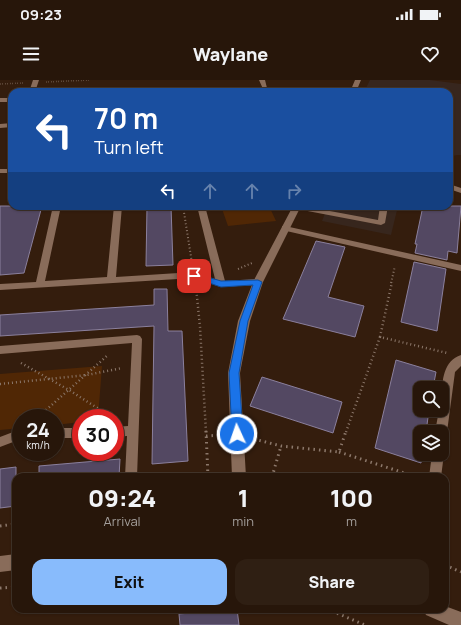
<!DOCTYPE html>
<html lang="en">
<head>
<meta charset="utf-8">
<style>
  :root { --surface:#27160a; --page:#2f1f13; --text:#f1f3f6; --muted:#a49f9c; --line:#43352b; --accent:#88bbfc }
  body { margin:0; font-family:Manrope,sans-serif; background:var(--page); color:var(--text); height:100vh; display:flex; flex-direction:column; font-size:15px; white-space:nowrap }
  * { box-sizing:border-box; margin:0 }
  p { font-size:13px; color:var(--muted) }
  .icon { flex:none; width:22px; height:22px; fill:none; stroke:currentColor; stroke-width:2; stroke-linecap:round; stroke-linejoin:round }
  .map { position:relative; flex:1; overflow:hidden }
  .panel { position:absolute; left:12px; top:393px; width:437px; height:140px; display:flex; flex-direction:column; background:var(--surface); border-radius:12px; box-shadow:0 1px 3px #0004,0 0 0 1px var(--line) }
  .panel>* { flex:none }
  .hud { position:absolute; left:8px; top:8px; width:445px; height:122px; border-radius:12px; box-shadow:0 1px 3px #0004,0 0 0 1px var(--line); background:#1a4fa0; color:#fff; overflow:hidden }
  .controls { position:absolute; left:413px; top:301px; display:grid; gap:8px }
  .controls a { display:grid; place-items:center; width:36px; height:36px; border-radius:8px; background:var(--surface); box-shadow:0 1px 3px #0004,0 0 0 1px var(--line); font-size:20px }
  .speed { position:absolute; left:12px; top:329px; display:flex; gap:8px; font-size:20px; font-weight:700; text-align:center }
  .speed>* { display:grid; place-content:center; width:52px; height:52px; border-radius:50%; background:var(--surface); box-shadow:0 1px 3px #0004,0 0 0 1px var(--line); line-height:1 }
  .speed small { font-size:10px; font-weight:400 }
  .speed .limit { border:6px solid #d22; background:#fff; color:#111 }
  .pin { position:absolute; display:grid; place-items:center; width:34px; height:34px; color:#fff; margin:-17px; border-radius:8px; box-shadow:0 2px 6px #0006 }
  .me { position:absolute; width:44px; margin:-22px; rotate:357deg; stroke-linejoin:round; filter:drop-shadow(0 0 3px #0008) }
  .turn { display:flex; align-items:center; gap:14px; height:84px; padding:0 20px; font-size:18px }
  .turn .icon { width:52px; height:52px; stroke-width:2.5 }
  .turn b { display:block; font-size:28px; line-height:34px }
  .lanes { display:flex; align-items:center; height:38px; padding:0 20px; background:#0003; justify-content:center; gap:20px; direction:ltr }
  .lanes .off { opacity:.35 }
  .eta { display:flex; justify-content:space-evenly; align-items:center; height:68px; text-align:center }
  .eta b { font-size:24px; font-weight:800; line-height:28px }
  .cta { display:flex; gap:8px; margin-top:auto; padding:8px 20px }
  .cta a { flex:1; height:46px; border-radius:12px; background:var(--accent); color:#111; font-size:16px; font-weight:800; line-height:46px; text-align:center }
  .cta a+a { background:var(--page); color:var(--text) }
  .status { display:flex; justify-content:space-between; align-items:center; height:28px; padding:0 20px; background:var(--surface); direction:ltr }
  .status svg { height:11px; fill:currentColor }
  header { display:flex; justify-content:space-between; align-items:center; height:52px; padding:0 20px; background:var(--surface); font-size:18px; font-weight:800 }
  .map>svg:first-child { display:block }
  .industrial { fill:#37261d }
  .education { fill:#37261e }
  .green { fill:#502705 }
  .building { fill:#534862; stroke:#8b809d }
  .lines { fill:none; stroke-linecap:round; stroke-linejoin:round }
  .path-far3 { stroke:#8c786b; stroke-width:1.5; stroke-dasharray:0.5 2; stroke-linecap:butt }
  .path-far2 { stroke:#8c786b; stroke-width:2; stroke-dasharray:1 2.5; stroke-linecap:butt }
  .path-far1 { stroke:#8c786b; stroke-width:2.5; stroke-dasharray:1 3; stroke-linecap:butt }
  .path { stroke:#8c786b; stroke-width:3; stroke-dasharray:1.5 4; stroke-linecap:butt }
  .service { fill:#896c5a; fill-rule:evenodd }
  .minor { fill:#896c5a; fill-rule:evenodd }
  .tertiary { fill:#896c5a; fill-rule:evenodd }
  .route { fill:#1a73e8; stroke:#114b97 }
</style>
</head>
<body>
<div class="status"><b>09:23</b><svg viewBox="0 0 49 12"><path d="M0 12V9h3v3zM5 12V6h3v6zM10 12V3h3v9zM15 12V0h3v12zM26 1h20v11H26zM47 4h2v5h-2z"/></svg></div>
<header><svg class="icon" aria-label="menu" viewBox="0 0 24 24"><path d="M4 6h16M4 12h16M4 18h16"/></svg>Waylane<svg class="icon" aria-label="heart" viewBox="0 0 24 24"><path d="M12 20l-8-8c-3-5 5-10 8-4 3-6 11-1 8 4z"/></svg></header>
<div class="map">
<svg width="461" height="545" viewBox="0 0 461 545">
  <rect width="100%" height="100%" fill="#341d0d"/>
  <path class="industrial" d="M328 126H398L391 155 322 141Z"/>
  <path class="education" d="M370 0H430L461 4V75H457L449 77V12H364Z"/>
  <path class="green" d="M221 126H269L276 141 228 146Z
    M102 286 98 338H81V342L55 345V338H21V348L0 350V294Z"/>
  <path class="building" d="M0 126H42L24 193 0 195Z
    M147 126H171L173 185 146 186Z
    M423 126H461L457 173 448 171 447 180 415 173 417 164H415Z
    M316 161 345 167 328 217 364 226 355 257 283 239Z
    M414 182 446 189 437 251 401 242Z
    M154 209H167L168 251H182L188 381 152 384 154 246 0 256V235L154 225Z
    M396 280 436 292 433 308H420V330H429L426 352H420V374H422L421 383 375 368Z
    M262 297 342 322 333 353 250 326Z
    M120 379 119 397H39V386Z
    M16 387V426L0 428V389Z
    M237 529 239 545H180L179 534Z"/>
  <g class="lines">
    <path class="path-far3" d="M46 2 90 0
      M0 4 23 3"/>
    <path class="path-far2" d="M183 126 192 183
      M238 189 252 183
      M391 203 395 186"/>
    <path class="path-far1" d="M196 207 200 247 206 352
      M380 257 392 202
      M21 283 69 310 113 338
      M0 304 87 295 122 288
      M37 338 108 275
      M346 352 380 257 447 273"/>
    <path class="path" d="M206 351 208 397
      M206 356 221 355
      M254 359 281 366 339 372 346 351
      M339 372 417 397
      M272 397 281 366
      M0 446 16 444
      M445 485 461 492
      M0 508 16 507
      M327 529 365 545"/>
    <path class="service" d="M33 0H39L35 12H29Z
      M259 0H265L268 12H170L173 10 263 9Z
      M0 18H12V22H0Z
      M12 43V47L0 48V44Z
      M0 89H12V93H0Z
      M449 104 461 108V113L449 109Z
      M53 126H61L45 201 107 197 114 126H122L116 197 194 192 215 199 197 126H205L225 201 258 199 262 202 258 205 221 207 194 198 0 210V204L36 202Z
      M294 126H303L378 140 380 126H388L385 143 381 145 297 129H294Z
      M282 146H285L461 185V191L282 150Z
      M137 255 140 256 142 259 137 397H125L127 356 115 357V347L128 346 132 263 0 274V266Z
      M461 275V286L455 292 447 352 445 356 442 357V352H435L439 330H442C442 312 439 282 461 275Z
      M55 348H81V358H55Z
      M21 349V359L0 367V357Z
      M442 370 444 374 441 397H429L432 374H442Z"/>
    <path class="minor" d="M355 0H361L356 12H350Z
      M293 126H301L263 202 250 241 240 293 246 397H232L228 293 238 241 253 202Z"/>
    <path class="tertiary" d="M16 474V490L0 492V476Z
      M445 526 461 532V545H449L426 535 423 529H445Z"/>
  </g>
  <path class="route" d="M194 193 221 201 258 200 262 202 248 241 239 293 243 354 241 357 237 359 234 357 232 354 229 293 240 241 253 205 221 207 191 197 190 196Z"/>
</svg>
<div class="controls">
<a><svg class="icon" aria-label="search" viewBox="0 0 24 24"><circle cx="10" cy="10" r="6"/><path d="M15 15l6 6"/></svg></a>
<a><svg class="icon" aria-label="layers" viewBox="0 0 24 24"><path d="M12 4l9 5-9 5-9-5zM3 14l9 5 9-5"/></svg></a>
</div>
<div class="speed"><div>24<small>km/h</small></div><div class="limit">30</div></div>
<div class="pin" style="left:194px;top:196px;background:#d93025"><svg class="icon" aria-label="arrive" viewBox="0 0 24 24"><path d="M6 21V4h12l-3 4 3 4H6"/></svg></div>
<svg class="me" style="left:237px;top:354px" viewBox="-20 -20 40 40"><circle r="17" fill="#1a73e8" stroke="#fff" stroke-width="3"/><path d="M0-11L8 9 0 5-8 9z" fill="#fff"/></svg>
<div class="hud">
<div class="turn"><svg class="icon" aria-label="left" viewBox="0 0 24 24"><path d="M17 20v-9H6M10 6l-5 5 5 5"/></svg><div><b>70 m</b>Turn left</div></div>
<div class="lanes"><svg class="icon" aria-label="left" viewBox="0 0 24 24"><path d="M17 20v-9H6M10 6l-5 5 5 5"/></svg><svg class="icon off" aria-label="ahead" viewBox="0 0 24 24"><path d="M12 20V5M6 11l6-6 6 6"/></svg><svg class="icon off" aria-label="ahead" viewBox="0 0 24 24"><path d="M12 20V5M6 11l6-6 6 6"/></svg><svg class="icon off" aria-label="right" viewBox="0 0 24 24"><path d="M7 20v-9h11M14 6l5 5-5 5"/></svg></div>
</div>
<section class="panel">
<div class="eta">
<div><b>09:24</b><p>Arrival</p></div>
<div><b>1</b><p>min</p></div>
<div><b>100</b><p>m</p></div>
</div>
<div class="cta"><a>Exit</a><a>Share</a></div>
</section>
</div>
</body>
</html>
